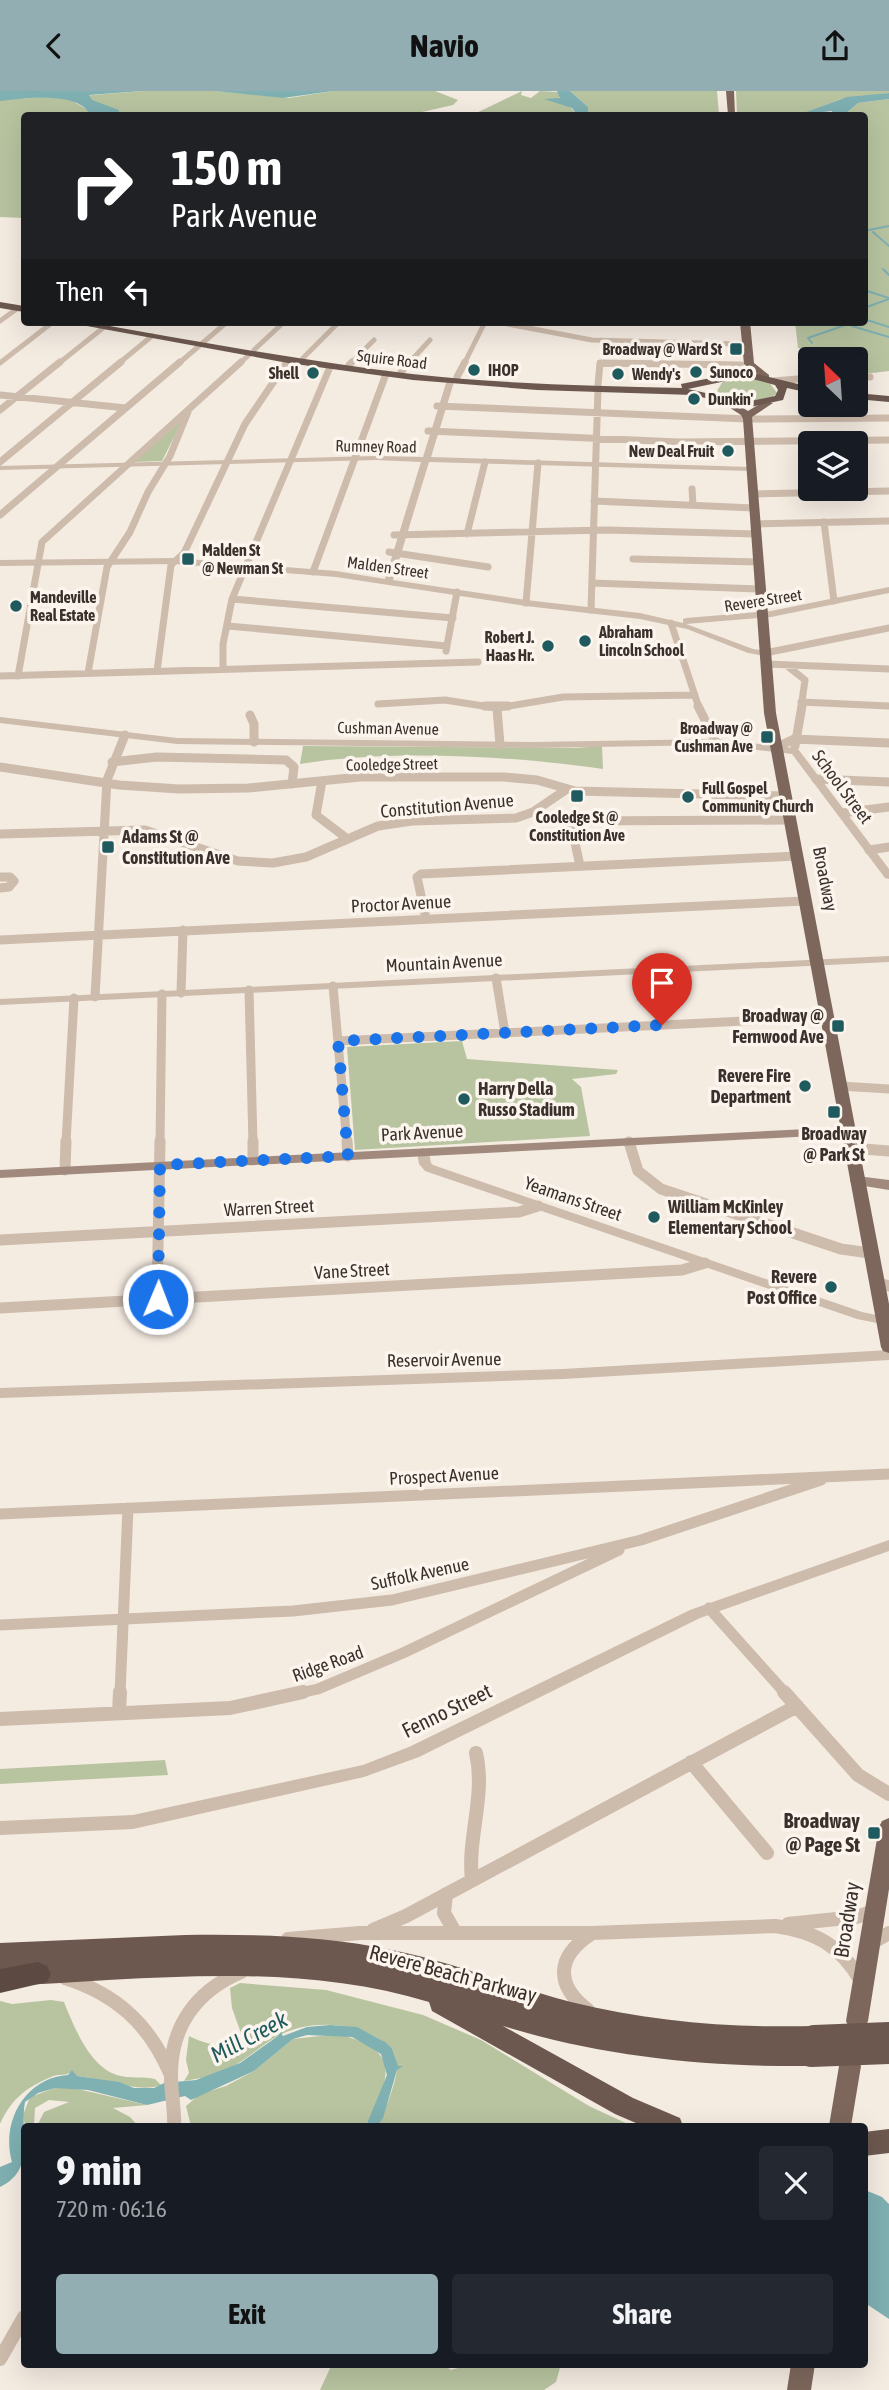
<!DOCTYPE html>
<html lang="en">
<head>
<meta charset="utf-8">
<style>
  :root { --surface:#171b24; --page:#242831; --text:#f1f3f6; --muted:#9ea1a6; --accent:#92aeb2 }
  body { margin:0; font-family:"Asap Condensed",sans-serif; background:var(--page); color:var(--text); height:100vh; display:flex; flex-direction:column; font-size:26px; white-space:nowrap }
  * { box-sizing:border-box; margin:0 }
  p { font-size:23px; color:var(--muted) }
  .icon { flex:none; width:38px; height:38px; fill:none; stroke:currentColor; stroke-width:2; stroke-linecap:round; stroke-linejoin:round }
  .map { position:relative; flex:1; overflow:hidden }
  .sheet { position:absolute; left:21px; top:2032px; width:847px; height:245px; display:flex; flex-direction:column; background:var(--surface); border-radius:7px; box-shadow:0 7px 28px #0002 }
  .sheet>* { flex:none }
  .hud { position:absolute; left:21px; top:21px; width:847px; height:214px; border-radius:7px; box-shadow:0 7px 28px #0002; background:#202124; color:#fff; overflow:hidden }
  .needle { width:46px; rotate:335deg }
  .buttons { position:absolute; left:798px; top:256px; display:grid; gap:14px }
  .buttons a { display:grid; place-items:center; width:70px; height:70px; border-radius:7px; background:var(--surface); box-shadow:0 7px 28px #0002; font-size:35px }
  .pin { position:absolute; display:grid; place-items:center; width:60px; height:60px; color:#fff; margin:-72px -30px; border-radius:50% 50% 50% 0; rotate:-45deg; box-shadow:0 0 7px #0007 }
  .pin .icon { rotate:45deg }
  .me { position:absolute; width:77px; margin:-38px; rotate:1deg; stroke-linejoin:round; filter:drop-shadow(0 0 5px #0008) }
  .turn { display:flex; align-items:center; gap:24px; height:147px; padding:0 35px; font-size:32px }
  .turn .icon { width:91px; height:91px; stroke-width:2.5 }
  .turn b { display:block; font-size:49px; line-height:60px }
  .then { display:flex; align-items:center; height:66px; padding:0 35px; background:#0003; gap:14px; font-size:26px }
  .round { display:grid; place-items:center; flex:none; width:74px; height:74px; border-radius:7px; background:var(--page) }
  .overview { display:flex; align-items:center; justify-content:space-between; height:119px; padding:0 35px }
  h1 { font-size:42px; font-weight:700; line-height:52px }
  .primary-button { display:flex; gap:14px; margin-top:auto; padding:14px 35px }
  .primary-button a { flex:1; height:80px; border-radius:7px; background:var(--accent); color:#111; font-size:28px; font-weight:700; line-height:80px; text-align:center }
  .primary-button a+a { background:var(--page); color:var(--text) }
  header { display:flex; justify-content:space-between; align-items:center; height:91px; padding:0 35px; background:var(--accent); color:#111; font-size:32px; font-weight:700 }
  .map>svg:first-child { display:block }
  .green { fill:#b8c4a0 }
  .water { fill:#7fb0b2 }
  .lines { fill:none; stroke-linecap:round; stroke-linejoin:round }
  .stream { stroke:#7fb0b2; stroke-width:2 }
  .minor-far4 { stroke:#cdbbac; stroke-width:5 }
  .minor-far3 { stroke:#cdbbac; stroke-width:7 }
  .minor-far2 { stroke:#cdbbac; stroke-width:9 }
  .minor-far1 { stroke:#cdbbac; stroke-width:11 }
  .minor { stroke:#cdbbac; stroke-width:14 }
  .tertiary { fill:#cdbbac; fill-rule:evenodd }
  .secondary { fill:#a18a7d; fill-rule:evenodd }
  .primary { fill:#7d675c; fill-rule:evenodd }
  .trunk { fill:#6c584f; fill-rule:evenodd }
  .motorway { fill:#5c4a42; fill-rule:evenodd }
  .trunk-bridge { stroke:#6c584f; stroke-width:24 }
  .route { stroke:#1a73e8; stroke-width:12; stroke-dasharray:0 21.6 }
  .poi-dot { fill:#1f5a5e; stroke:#fbf5ee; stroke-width:2.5 }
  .labels { text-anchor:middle; stroke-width:7; stroke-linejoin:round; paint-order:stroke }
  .far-poi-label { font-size:16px; font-weight:bold; fill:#3b302b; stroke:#fbf5ee; text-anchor:start }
  .far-street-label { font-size:16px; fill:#3b302b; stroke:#fbf5ee }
  .street-label { font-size:18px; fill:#3b302b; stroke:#fbf5ee }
  .poi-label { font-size:18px; font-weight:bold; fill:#3b302b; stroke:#fbf5ee; text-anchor:start }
  .near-street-label { font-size:21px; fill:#3b302b; stroke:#fbf5ee }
  .near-poi-label { font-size:21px; font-weight:bold; fill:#3b302b; stroke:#fbf5ee; text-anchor:end }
  .near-water-label { font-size:23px; font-style:italic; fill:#1f5a5e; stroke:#fbf5ee }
</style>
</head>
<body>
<header><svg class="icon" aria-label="back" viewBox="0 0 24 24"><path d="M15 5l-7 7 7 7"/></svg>Navio<svg class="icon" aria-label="share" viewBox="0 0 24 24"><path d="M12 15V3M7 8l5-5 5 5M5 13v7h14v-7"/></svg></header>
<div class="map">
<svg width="889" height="2299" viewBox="0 0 889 2299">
  <rect width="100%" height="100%" fill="#f4ebe1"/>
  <path class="green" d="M143 0H216L289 7 333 0H435L458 9 453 14 409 24H105L81 5Z
    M522 0 521 4 531 7 540 0 558 1 561 6 557 8 566 11 577 24H472Z
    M570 0H717L719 24H588V16Z
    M736 0H889V2L841 8 800 24H737Z
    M64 5 88 19 90 24H24V127L0 126V9Z
    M889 8V280L856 284V268L798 257 795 231H864V24H844L858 12Z
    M746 286 769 291 777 302C763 316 730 314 717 300L723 290Z
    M183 328 162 370 134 371Z
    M303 655 576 657 602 655 603 678C512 665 391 658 300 673Z
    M462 950 467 968 618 979 616 983 572 988 581 996 590 1045 355 1059 347 956Z
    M165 1669 168 1684 0 1693V1678Z
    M240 1892 326 1899 423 1924 481 1949 589 2015 632 2035H377C383 2027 399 1984 397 1974 396 1969 394 1963 392 1957 361 1930 310 1927 276 1946 259 1956 245 1970 226 1979 213 1986 199 1987 184 1990L189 1982 186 1969 189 1945C205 1953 225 1960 242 1945L232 1917 230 1897Z
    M51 1909 64 1911C74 1936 90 1976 117 1984 130 1988 143 1985 155 1988L161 1994C140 2003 102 1987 77 1985L72 1980C66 1986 59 1982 51 1986 26 1997 12 2007 0 2033V1910L12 1913Z
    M338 1943C403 1960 390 1985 366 2035H191L186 2015 200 2003 226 1995 254 1980 293 1948Z
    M69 1996 147 2014 113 2017 130 2026 138 2035H37L44 2021 69 2011 49 2009 35 2017 34 2035H25L23 2024 30 2006 55 1997Z
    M332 2273H442L451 2279 473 2273H561L556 2291 544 2299H320Z"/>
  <path class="water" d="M0 0H142L89 4 92 9 119 19 118 24H90C80 0 24 7 0 10Z
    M215 0H333L283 7Z
    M557 0H570L588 16V24H577L572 17 544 8 560 7Z
    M889 2V8L858 12 844 24H831L832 20 798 24 847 6Z
    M330 1934 357 1936 385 1951 392 1957 398 1975H403L397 1979 383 2027 377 2035H366L387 1984 381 1963 352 1946 307 1944 293 1948 254 1980 191 2009 185 2005 147 2014 88 1999 55 1997 38 2002 25 2011C19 2043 37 2078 0 2096V2076L12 2071C0 2028 28 1986 68 1984L72 1979 77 1985 119 1991 134 1997H154L164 1992 196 1989 240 1972 278 1945 280 1940 283 1945 307 1936Z
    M865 2099 882 2106 889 2113V2228L865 2212Z"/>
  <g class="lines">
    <path class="stream" d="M864 140 889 135
      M873 141 889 155
      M883 178 889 184
      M864 199 889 207
      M864 217 889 208
      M864 228 889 236
      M841 231 850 233
      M852 235 889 246
      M812 252 808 247 854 231"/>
    <path class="minor-far4" d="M0 230 18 217
      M497 231 592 249 739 253
      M254 259 284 231
      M303 267 339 231
      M0 272 53 231
      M58 273 103 237
      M118 273 152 245
      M178 273 227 231
      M239 273 250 263
      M285 273 288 269
      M350 273 374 249
      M408 273 430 249
      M464 273 485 231
      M600 273H658"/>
    <path class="minor-far3" d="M349 274 352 271
      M401 281 410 271
      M457 286 465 271
      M856 286H870
      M774 290 810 287
      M598 294 600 272 741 274
      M0 304 126 317
      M437 315 748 328 889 327
      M0 319 60 271
      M428 340 679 351 889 349
      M0 371 121 271
      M692 398 693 414
      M753 403 889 400
      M594 410 754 417
      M0 424 180 271
      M824 431 834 510
      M755 433 889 430
      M467 443 485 371
      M394 444 607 439 756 443
      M389 461 488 476
      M633 468 758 471
      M313 481 386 283
      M592 492 759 498
      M232 508 453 527
      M526 512 538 372
      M591 519 598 298
      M671 532 699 617
      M228 535 447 555
      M446 560 457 501
      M765 562 889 537
      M766 573 889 578
      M786 574 805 589 801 617
      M223 578V553L232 508 330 276
      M157 580 171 474 184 462 245 333 287 271
      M88 582 107 476 130 441 148 401 170 365 188 321
      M0 585 478 571
      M18 585 42 451 241 271
      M801 611 889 615
      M378 613 445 609 496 617
      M498 617 563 606 695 604"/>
    <path class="minor-far2" d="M485 615H508
      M698 615 716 651
      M497 617 500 654
      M250 624 254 633V651
      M795 655 802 615
      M777 656 794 648 889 652
      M112 671 157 666 286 669 294 676 292 693
      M0 676 119 694 179 698 248 697 360 686H504L537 689 575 700 785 705
      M816 688 889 691
      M322 690 316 724 345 746
      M842 722 889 716
      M0 743 145 739 238 770 273 772 306 766 378 735 412 730 516 727 533 721 567 698
      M869 759 889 756
      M580 775 571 733 575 730 790 729
      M0 786H10L14 790 9 796 0 797
      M426 828 417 786 421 783 796 765
      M0 849 804 810
      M496 887 505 942
      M333 895 347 1052
      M249 899 253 1052
      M181 902 183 839
      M95 906 107 689 125 644
      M338 950 826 926
      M840 995 889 998
      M66 1052 74 907
      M160 1052 162 903"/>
    <path class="minor-far1" d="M253 1050V1069
      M347 1050 348 1065
      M629 1051 638 1080 661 1098 841 1158 870 1162
      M851 1057 889 1060
      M65 1079 66 1050
      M0 1149 519 1121 538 1115
      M875 1191 889 1195
      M157 1208 160 1050
      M0 1217 682 1179 705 1172
      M0 1423 889 1383
      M709 1517 786 1603
      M0 1534 293 1520 392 1509 641 1449 821 1389
      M120 1603 128 1417
      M295 1603 318 1598 403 1562 619 1459"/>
    <path class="minor" d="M784 1601 858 1684 889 1703
      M119 1622 120 1601
      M0 1628 230 1617 303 1601
      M691 1671 767 1762
      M472 1789C467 1746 486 1705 476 1662
      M446 1803 444 1822 455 1841
      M788 1833 856 1826 875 1820
      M373 1839 406 1825 797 1615
      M288 1848 360 1842H592L775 1835C816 1841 840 1854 861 1890
      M872 1852 889 1842
      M65 1887C116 1903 149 1933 170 1982
      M588 1919C555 1894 556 1866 591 1843
      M174 2035C175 2019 171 2003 171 1986 170 1936 196 1900 241 1881
      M0 2268 24 2226"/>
    <path class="tertiary" d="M447 289 454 291 431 366 751 376 755 378 751 380 429 371 393 489 526 509 640 522 683 532V528L686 527 771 520 889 496V502L771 526 686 533 753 558 768 560 769 562 765 565 748 562 687 538 640 528 526 515 336 486 175 473 0 475V469L175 467 336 480 385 488 421 371 376 369 0 379V375L376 365 423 366Z
      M0 626 177 647 533 651 716 648 795 657 798 658 889 778V788L885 787 792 663 716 654 533 657 177 653 0 632Z
      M889 865V871L0 914V908Z
      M423 1057 429 1061 431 1072 433 1074 862 1221 886 1226 888 1229 882 1233 857 1228 425 1080 419 1073 417 1061Z
      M889 1259V1269L563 1288 0 1307V1297L563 1278Z
      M889 1449V1460L700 1527 419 1666 364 1686 133 1738 0 1744V1730L133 1724 363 1674 409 1656 690 1519Z"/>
    <path class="secondary" d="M847 1036 854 1040 852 1043 0 1087V1079Z
      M857 1085 889 1089V1099L852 1093 850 1090 852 1087Z"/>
    <path class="primary" d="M726 0H734L735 24H728Z
      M740 231H750L754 272 769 284V288H763L744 273Z
      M724 309H730L748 320 765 310 773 312 752 326 776 622 889 1213V1262L883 1260 881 1256 764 622 743 328 741 324 724 313Z
      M889 1727V1798L868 1930 865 1937 857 1940 849 1937 846 1930 879 1736 882 1730Z
      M850 1965 858 1968 861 1975 851 2035H829L839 1975 842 1968Z
      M791 2273H815L811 2299H787Z"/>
    <path class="trunk" d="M0 211 24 215V221L0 217Z
      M65 231H87C195 250 303 270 412 283 502 293 592 295 682 297L681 293 745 280 810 296V302L787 297 783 309 746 317 693 304 537 299 413 289 288 272ZM745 286 775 294 778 299 775 305 746 311 688 298Z
      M856 302 889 305V311L856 308Z
      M185 1844C255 1843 324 1845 392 1859 453 1871 511 1895 571 1911 651 1931 732 1937 814 1935L822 1938 826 1946 822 1954 818 1956 823 1964 820 1972 811 1975C706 1976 604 1966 503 1935L633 2007 680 2027 683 2035H643L615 2023 432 1920 429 1911C290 1869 143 1889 0 1895V1852Z
      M889 2038V2062L864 2065V2041Z"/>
    <path class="motorway" d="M38 1871 47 1875 51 1883 47 1891 0 1902V1878Z"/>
    <path class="trunk-bridge" d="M814 1946 889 1943
      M811 1964 889 1961"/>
  </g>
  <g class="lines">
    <path class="route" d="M158 1208 160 1074 348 1065 338 950 662 934"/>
  </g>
  <g class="poi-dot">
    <rect x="729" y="251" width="14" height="14" rx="3.5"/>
    <circle cx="474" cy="279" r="7"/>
    <circle cx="696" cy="281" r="7"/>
    <circle cx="313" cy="282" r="7"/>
    <circle cx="618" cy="283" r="7"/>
    <circle cx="694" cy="308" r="7"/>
    <circle cx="728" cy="360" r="7"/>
    <rect x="181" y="461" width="14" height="14" rx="3.5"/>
    <circle cx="16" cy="515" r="7"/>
    <circle cx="585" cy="550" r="7"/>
    <circle cx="548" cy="555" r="7"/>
    <rect x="760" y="639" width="14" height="14" rx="3.5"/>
    <rect x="570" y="698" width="14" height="14" rx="3.5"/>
    <circle cx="688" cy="706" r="7"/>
    <rect x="101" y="749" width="14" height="14" rx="3.5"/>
    <rect x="831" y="928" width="14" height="14" rx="3.5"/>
    <circle cx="805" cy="995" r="7"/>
    <circle cx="464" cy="1008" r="7"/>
    <rect x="827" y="1014" width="14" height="14" rx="3.5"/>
    <circle cx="654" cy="1126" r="7"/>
    <circle cx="831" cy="1196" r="7"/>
    <rect x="867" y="1735" width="14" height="14" rx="3.5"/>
  </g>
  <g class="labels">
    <g class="far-poi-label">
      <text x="722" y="264" text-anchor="end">Broadway @ Ward St</text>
      <text x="488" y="285">IHOP</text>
      <text x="710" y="287">Sunoco</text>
      <text x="299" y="288" text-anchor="end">Shell</text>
      <text x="632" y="289">Wendy's</text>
      <text x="708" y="314">Dunkin'</text>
      <text x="714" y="366" text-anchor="end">New Deal Fruit</text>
      <text x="202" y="465">Malden St<tspan x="202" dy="18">@ Newman St</tspan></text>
      <text x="30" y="512">Mandeville<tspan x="30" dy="18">Real Estate</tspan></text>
      <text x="599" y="547">Abraham<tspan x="599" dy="18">Lincoln School</tspan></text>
      <text x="534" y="552" text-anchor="end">Robert J.<tspan x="534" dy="18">Haas Hr.</tspan></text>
      <text x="753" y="643" text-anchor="end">Broadway @<tspan x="753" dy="18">Cushman Ave</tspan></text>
      <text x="702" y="703">Full Gospel<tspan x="702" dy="18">Community Church</tspan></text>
      <text x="577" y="732" text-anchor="middle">Cooledge St @<tspan x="577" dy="18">Constitution Ave</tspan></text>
    </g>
    <g class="far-street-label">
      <text transform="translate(392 268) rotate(7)" y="6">Squire Road</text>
      <text transform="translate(376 355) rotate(1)" y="6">Rumney Road</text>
      <text transform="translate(388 476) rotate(8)" y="6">Malden Street</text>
      <text transform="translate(763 509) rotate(-9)" y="6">Revere Street</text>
      <text transform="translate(388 637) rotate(1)" y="6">Cushman Avenue</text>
      <text transform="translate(392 673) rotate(-1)" y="6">Cooledge Street</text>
    </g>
    <g class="street-label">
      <text transform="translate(842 696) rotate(53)" y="6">School Street</text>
      <text transform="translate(447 715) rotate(-5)" y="6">Constitution Avenue</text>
      <text transform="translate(825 788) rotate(79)" y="6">Broadway</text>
      <text transform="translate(401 813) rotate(-3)" y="6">Proctor Avenue</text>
      <text transform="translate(444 872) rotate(-3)" y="6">Mountain Avenue</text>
      <text transform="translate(422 1042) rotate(-3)" y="6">Park Avenue</text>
      <text transform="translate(573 1108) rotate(19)" y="6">Yeamans Street</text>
      <text transform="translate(269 1117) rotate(-3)" y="6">Warren Street</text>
      <text transform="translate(352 1180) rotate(-3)" y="6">Vane Street</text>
      <text transform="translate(444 1269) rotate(-1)" y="6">Reservoir Avenue</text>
      <text transform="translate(444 1385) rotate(-3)" y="6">Prospect Avenue</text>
      <text transform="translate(420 1483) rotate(-12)" y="6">Suffolk Avenue</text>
      <text transform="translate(328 1573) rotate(-20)" y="6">Ridge Road</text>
    </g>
    <g class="poi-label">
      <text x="122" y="752">Adams St @<tspan x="122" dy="21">Constitution Ave</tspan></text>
      <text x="824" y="931" text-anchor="end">Broadway @<tspan x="824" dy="21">Fernwood Ave</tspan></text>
      <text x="791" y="991" text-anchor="end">Revere Fire<tspan x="791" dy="21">Department</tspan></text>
      <text x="478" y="1004">Harry Della<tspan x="478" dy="21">Russo Stadium</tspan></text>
      <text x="834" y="1049" text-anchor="middle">Broadway<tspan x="834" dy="21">@ Park St</tspan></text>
      <text x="668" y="1122">William McKinley<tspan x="668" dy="21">Elementary School</tspan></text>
      <text x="817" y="1192" text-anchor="end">Revere<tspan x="817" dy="21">Post Office</tspan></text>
    </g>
    <g class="near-street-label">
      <text transform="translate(447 1620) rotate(-26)" y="7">Fenno Street</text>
      <text transform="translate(847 1829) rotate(-81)" y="7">Broadway</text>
      <text transform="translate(453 1883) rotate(15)" y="7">Revere Beach Parkway</text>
    </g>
    <g class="near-poi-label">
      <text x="860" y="1737">Broadway<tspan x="860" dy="24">@ Page St</tspan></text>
    </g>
    <g class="near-water-label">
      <text transform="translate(249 1946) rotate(-28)" y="8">Mill Creek</text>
    </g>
  </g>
</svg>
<div class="buttons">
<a><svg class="needle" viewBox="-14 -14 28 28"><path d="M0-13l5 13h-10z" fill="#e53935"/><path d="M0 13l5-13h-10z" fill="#9ea1a6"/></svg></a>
<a><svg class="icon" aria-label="layers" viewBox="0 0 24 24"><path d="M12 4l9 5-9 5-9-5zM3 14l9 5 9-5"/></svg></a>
</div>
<div class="pin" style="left:662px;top:934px;background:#d93025"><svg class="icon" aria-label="arrive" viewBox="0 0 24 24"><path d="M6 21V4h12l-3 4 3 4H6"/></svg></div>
<svg class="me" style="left:158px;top:1208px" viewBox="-20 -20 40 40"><circle r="17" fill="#1a73e8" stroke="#fff" stroke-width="3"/><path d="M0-11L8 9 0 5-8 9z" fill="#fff"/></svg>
<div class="hud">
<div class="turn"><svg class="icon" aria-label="right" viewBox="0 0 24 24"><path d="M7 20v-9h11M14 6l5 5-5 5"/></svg><div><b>150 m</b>Park Avenue</div></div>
<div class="then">Then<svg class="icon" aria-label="left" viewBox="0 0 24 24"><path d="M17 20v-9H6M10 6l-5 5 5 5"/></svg></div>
</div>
<section class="sheet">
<div class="overview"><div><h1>9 min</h1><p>720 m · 06:16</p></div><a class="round"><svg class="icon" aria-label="close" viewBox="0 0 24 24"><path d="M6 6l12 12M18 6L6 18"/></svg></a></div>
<div class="primary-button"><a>Exit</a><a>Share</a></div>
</section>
</div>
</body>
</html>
